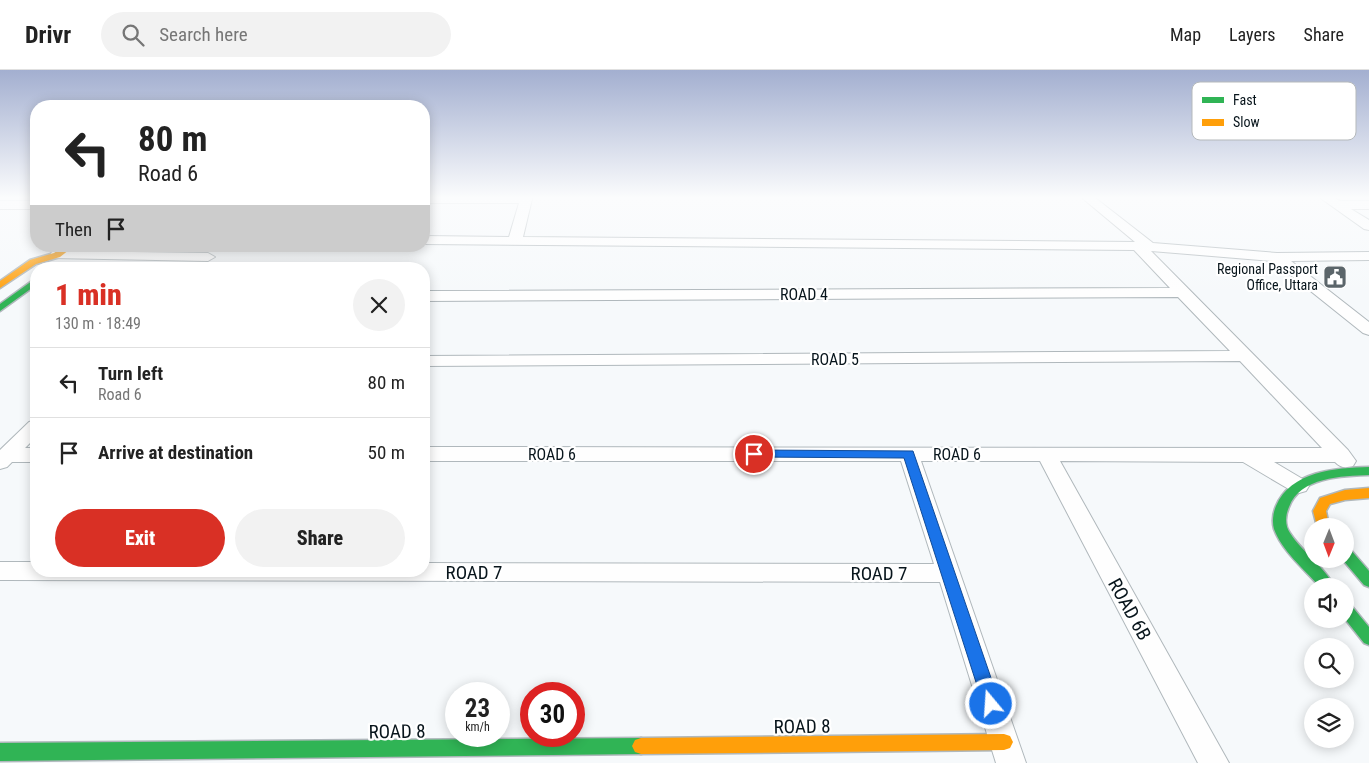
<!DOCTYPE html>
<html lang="en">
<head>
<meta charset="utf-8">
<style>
  :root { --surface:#fff; --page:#f2f2f2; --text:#222; --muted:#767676; --line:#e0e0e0; --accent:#d93025 }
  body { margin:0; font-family:"Roboto Condensed",sans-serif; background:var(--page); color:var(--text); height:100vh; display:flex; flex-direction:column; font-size:19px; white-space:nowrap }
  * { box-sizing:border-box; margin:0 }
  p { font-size:16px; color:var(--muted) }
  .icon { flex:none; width:28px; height:28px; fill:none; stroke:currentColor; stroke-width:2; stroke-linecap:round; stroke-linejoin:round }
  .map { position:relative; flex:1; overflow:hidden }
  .sheet { position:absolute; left:30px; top:192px; width:400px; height:315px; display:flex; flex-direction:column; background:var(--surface); border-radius:20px; box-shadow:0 2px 12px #0003 }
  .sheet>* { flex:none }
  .guide { position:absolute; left:30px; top:30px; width:400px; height:152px; border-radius:20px; box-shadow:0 2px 12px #0003; background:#fff; color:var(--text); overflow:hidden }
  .needle { width:32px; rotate:181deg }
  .fabs { position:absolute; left:1304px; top:448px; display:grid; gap:10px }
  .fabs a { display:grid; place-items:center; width:50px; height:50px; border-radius:50%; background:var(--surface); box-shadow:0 2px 12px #0003; font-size:25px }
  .speed { position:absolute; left:445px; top:612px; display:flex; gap:10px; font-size:25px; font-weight:700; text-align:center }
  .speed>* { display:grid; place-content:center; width:65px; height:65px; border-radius:50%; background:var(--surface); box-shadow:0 2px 12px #0003; line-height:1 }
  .speed small { font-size:12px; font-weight:400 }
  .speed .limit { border:8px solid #d22; background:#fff; color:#111 }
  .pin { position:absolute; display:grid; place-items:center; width:42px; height:42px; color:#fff; margin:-21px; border:2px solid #fff; border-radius:50%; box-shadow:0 1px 5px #0007 }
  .me { position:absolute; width:55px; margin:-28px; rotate:342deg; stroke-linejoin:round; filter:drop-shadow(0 0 4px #0008) }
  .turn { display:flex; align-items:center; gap:18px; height:105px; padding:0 25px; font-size:22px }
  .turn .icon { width:65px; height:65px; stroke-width:2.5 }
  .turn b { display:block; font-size:35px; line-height:42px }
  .then { display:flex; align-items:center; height:48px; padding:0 25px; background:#0003; gap:10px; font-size:19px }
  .round { display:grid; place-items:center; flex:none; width:52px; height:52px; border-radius:26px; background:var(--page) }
  .overview { display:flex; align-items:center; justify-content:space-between; height:85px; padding:0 25px }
  h1 { font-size:30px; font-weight:800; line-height:38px; color:var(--accent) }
  .cta { display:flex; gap:10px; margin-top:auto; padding:10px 25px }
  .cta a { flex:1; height:58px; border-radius:30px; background:var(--accent); color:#fff; font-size:20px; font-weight:800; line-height:58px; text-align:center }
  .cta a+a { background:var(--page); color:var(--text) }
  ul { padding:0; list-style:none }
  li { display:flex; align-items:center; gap:15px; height:70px; padding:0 25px; border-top:1px solid var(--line) }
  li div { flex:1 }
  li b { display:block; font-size:19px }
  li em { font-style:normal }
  header { display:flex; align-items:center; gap:30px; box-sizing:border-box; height:70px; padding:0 25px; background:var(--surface); border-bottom:1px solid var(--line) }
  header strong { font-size:24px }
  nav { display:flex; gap:28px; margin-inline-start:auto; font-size:18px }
  .search { width:350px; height:45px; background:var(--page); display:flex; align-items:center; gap:12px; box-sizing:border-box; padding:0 18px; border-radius:28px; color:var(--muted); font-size:19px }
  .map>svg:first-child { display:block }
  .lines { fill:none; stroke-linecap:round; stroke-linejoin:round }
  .street-casing { stroke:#b0b8bc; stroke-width:2 }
  .fast-casing { stroke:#b0b8bc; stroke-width:3 }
  .slow-casing { stroke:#b0b8bc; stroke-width:3 }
  .street { fill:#fefefe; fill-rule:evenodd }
  .fast { fill:#30b455; fill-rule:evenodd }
  .slow { fill:#ff9f0a; fill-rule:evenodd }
  .route { fill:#1a73e8; stroke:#114b97 }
  .labels { text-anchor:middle; stroke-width:4.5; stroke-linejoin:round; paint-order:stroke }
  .far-poi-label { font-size:14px; fill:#08151c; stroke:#fff; text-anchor:end }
  .street-label { font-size:16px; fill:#08151c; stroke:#fff }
  .near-street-label { font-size:19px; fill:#08151c; stroke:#fff }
  .key { fill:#fff; stroke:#b5b9bb; stroke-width:1 }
  .key-label { font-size:14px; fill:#08151c }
</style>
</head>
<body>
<header>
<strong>Drivr</strong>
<div class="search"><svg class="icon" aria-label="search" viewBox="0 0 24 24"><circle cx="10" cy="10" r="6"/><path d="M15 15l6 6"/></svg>Search here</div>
<nav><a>Map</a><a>Layers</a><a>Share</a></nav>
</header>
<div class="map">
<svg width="1369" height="693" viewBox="0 0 1369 693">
  <rect width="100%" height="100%" fill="#f6f9fb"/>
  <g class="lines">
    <g class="street-casing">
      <path id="street" d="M424 127H531L532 129 523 167 1135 172 1081 127H1094L1153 173 1277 183 1369 182V190L1291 191 1369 252V265L1363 263 1273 191 1151 181 1348 380 1356 391 1353 396C1345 398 1341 398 1335 392H1274L1306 411 1309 416 1306 421 1299 423 1292 421 1243 392 1060 391 1229 693H1198L1040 391H921L1026 693H996L940 512 0 510V492H36V501H424V493L934 494 901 391H424V377L1322 378 1240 291 424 296V286L1230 281 1178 227 424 231V221L1170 218 1134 180 424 174V166L509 167 519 133H424Z
        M1319 127H1333L1340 131H1369V139H1351L1369 150V160L1364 159Z
        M0 131H36V139H0Z
        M57 181 208 183 215 187 208 191 52 188 50 185 52 182Z
        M36 350V367L25 378H36V392H12L7 397 0 399V380L29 352Z"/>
    </g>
    <g class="fast-casing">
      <path id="fast" d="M36 208V215L0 241V234Z
        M1369 397V405C1342 406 1300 407 1289 437 1285 446 1285 456 1290 463 1302 482 1324 496 1334 516H1319C1304 499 1282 481 1274 459 1272 452 1273 443 1276 436 1291 401 1335 398 1369 397Z
        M1345 478 1350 479 1369 501V517L1364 515 1342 489H1345Z
        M1345 532 1350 534 1369 557V575L1364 573 1345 549Z
        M641 668 647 670 650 676 647 682 641 684 0 691V673Z"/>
    </g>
    <g class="slow-casing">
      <path id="slow" d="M64 176H74L60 187 36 194 0 218V211L30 190 54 183Z
        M1369 418V428L1345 430 1330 434 1326 441 1329 456H1317L1313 441 1320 428 1345 420Z
        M1004 664 1010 666 1013 672 1010 678 1004 680 641 684 635 682 632 676 635 670 641 668Z"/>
    </g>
    <use href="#street" class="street"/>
    <use href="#fast" class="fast"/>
    <use href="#slow" class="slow"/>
  </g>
  <linearGradient id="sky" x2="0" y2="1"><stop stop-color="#a3afd0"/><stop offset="0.57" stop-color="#fbfcfd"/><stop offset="1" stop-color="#fbfcfd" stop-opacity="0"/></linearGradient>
  <rect width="1369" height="224" fill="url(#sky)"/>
  <path class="route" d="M754 380 913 381 1000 634 997 640 991 642 985 640 983 634 904 388 749 387 747 384Z"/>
  <defs>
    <g id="civic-square" transform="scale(1.25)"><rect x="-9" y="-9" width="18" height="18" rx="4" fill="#5b656a" stroke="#fff"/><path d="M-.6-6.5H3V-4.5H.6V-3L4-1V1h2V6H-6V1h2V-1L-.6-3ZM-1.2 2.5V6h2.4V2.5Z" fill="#fff"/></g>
  </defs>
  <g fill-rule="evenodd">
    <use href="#civic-square" x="1335" y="207"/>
  </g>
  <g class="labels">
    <g class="far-poi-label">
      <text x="1318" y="204">Regional Passport<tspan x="1318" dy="16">Office, Uttara</tspan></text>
    </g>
    <g class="street-label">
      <text x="804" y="230">ROAD 4</text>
      <text x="835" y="295">ROAD 5</text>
      <text x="552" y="390">ROAD 6</text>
      <text x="957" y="390">ROAD 6</text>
    </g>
    <g class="near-street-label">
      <text x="474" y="509">ROAD 7</text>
      <text x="879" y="510">ROAD 7</text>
      <text transform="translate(1130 539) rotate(61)" y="7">ROAD 6B</text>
      <text transform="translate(802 656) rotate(-1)" y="7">ROAD 8</text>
      <text transform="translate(397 661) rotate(-1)" y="7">ROAD 8</text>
    </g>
  </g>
  <rect x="1192" y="12" width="164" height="58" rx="8" class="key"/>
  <rect x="1202" y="27" width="22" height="6" fill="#30b455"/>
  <rect x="1202" y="49" width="22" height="7" fill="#ff9f0a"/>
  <g class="key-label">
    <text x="1233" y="35">Fast</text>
    <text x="1233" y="57">Slow</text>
  </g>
</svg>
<div class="fabs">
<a><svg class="needle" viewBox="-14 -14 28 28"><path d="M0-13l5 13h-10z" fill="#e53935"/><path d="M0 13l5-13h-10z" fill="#767676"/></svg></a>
<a><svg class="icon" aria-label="sound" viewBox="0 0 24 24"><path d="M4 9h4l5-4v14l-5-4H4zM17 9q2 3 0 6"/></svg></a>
<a><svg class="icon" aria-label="search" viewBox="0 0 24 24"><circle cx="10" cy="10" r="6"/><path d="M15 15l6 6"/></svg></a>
<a><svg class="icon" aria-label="layers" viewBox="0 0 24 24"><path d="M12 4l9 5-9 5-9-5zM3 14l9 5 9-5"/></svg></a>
</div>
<div class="speed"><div>23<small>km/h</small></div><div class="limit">30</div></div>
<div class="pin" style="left:754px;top:384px;background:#d93025"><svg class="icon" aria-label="arrive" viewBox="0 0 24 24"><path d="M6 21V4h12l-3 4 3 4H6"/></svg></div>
<svg class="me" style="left:991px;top:634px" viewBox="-20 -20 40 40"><circle r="17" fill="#1a73e8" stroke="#fff" stroke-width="3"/><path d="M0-11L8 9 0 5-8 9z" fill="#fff"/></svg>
<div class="guide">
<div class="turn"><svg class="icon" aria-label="left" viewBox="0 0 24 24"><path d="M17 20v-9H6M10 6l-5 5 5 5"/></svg><div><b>80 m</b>Road 6</div></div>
<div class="then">Then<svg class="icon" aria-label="arrive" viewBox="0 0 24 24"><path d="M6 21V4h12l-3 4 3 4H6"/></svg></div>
</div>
<section class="sheet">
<div class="overview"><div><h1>1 min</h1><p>130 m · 18:49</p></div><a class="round"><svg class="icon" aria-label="close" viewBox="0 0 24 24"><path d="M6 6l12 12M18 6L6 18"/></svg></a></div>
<ul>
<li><svg class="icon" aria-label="left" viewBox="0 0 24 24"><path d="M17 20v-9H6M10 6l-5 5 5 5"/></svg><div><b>Turn left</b><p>Road 6</p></div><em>80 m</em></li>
<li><svg class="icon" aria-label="arrive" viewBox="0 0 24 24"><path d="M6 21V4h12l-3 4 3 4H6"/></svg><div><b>Arrive at destination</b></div><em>50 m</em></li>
</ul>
<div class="cta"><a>Exit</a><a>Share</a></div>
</section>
</div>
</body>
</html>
